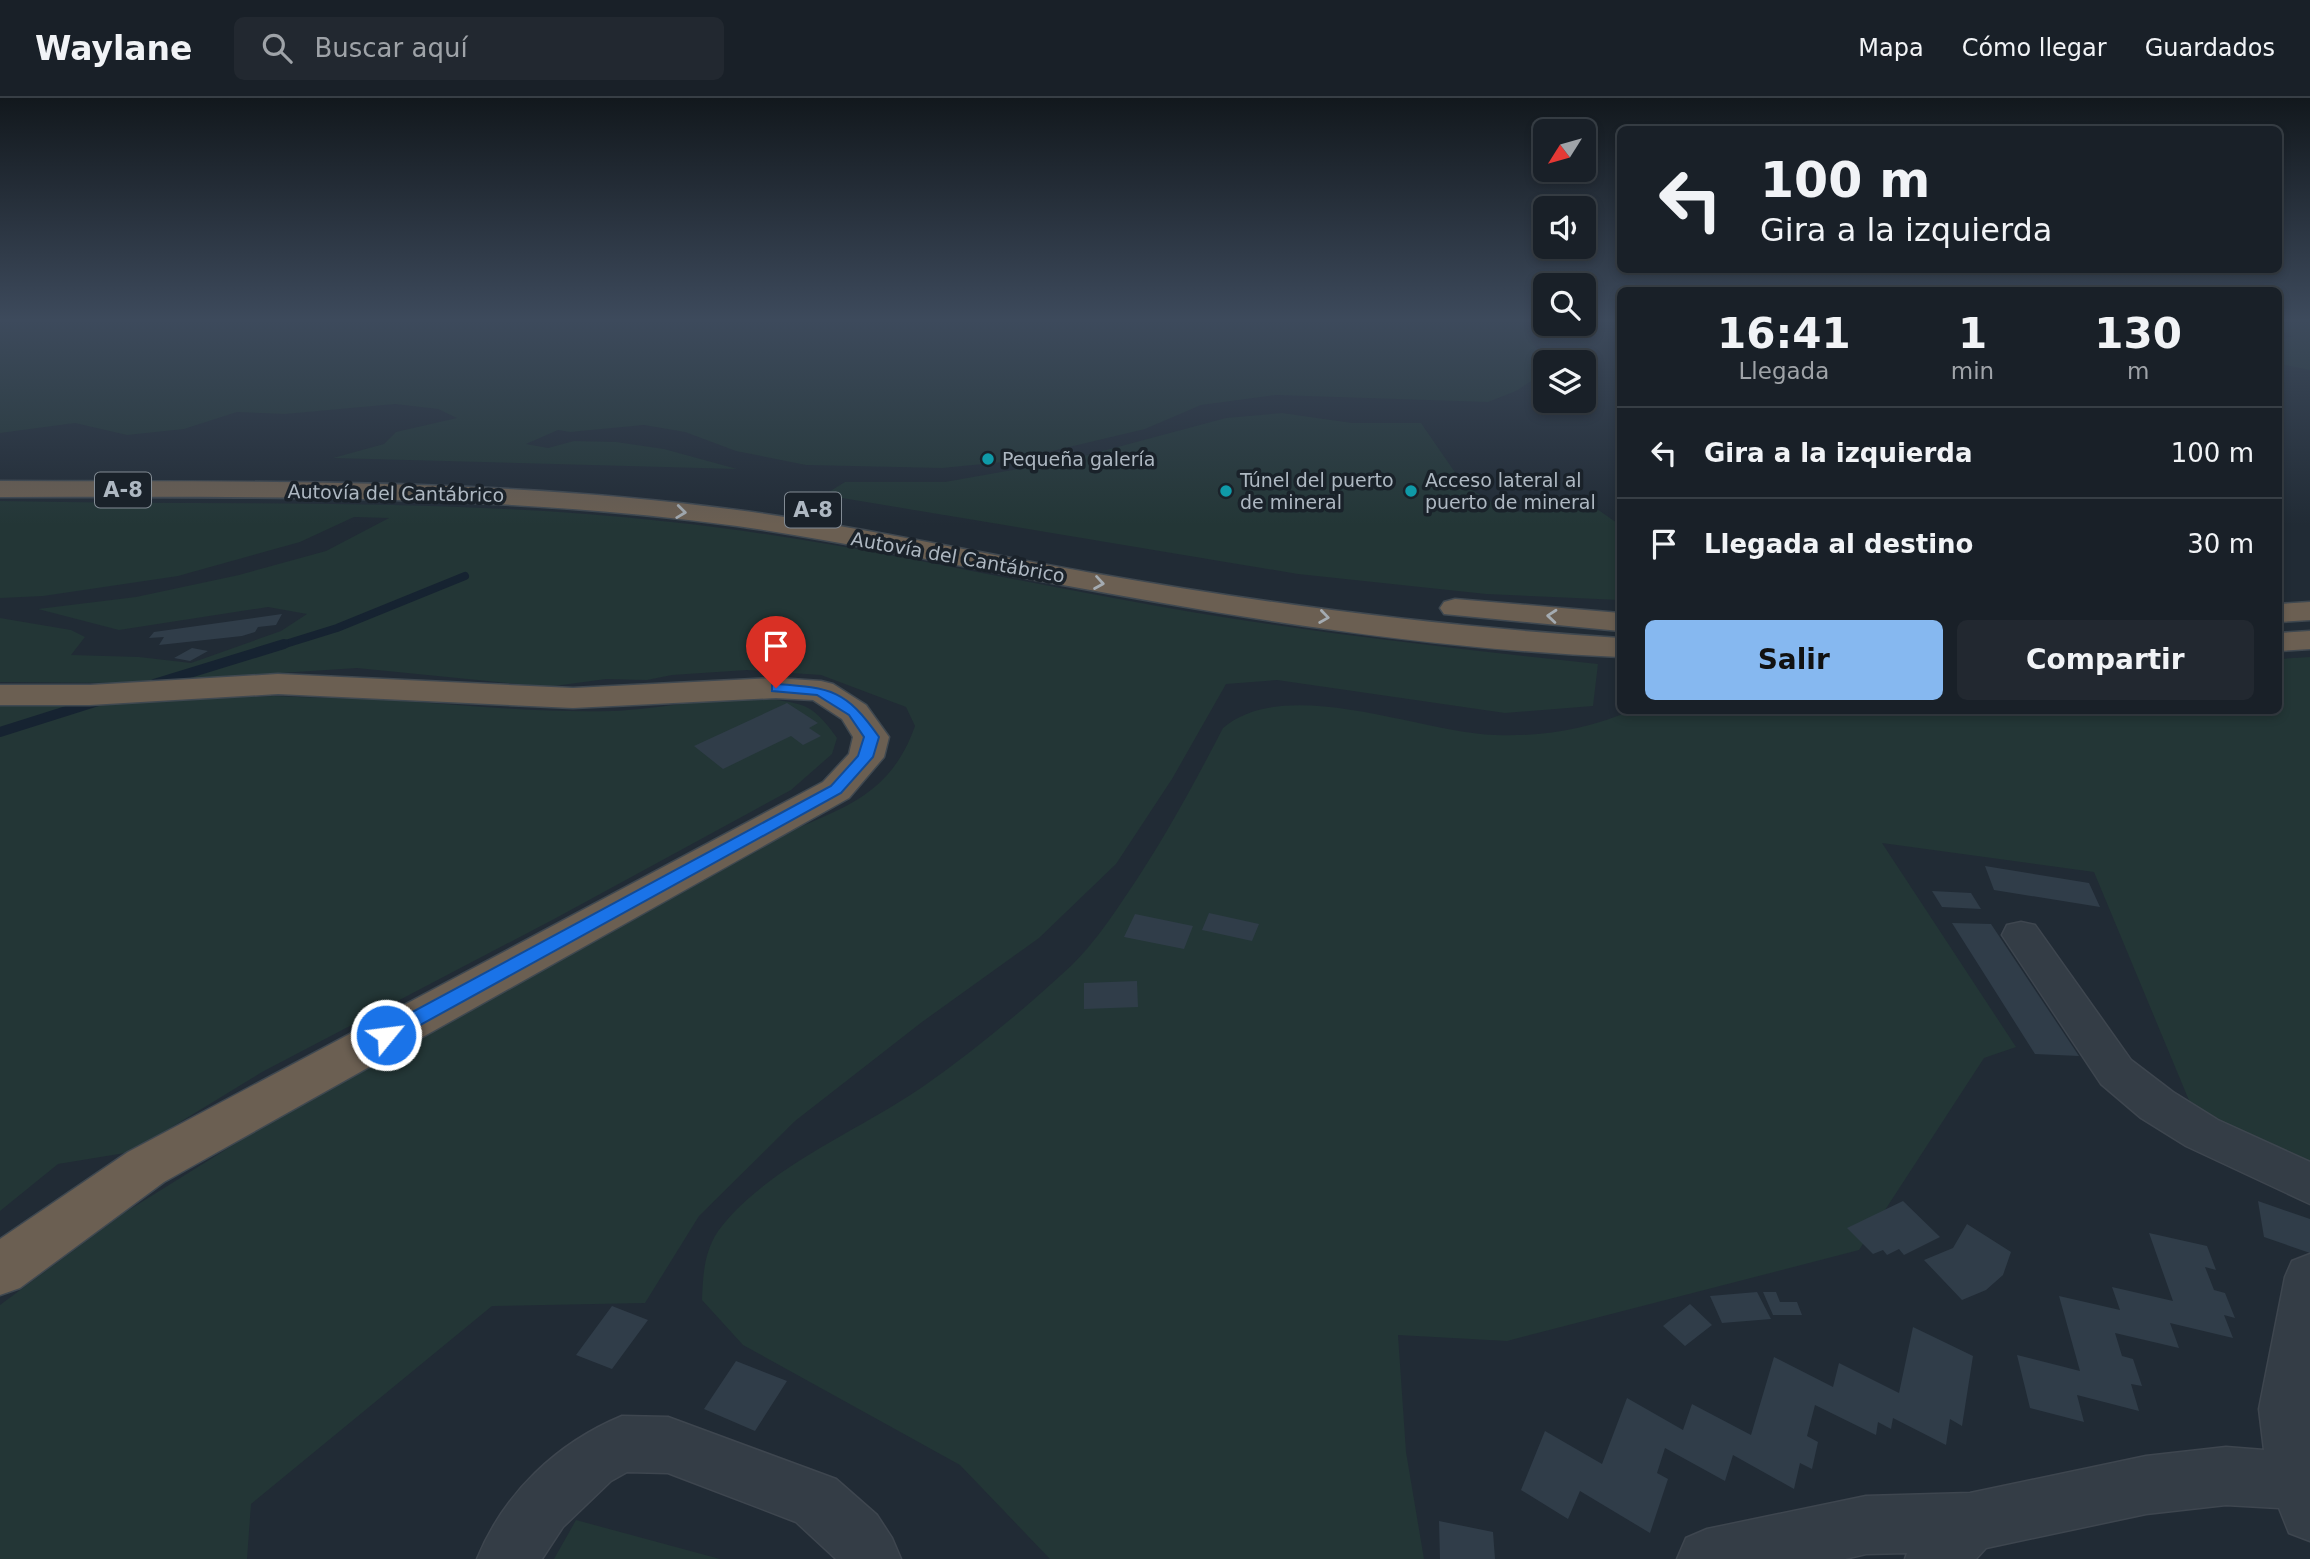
<!DOCTYPE html>
<html lang="es">
<head>
<meta charset="utf-8">
<style>
  :root { --surface:#192028; --page:#222830; --text:#f1f3f6; --muted:#9fa3a8; --line:#373e45; --accent:#86b8f0 }
  body { margin:0; font-family:"DejaVu Sans",sans-serif; background:var(--page); color:var(--text); height:100vh; display:flex; flex-direction:column; font-size:26px; white-space:nowrap }
  * { box-sizing:border-box; margin:0 }
  p { font-size:23px; color:var(--muted) }
  .icon { flex:none; width:38px; height:38px; fill:none; stroke:currentColor; stroke-width:2; stroke-linecap:round; stroke-linejoin:round }
  .map { position:relative; flex:1; overflow:hidden }
  .panel { position:absolute; left:1617px; top:189px; width:665px; height:427px; display:flex; flex-direction:column; background:var(--surface); border-radius:10px; box-shadow:0 4px 10px #0003,0 0 0 2px var(--line) }
  .panel>* { flex:none }
  .hud { position:absolute; left:1617px; top:28px; width:665px; height:147px; border-radius:10px; box-shadow:0 4px 10px #0003,0 0 0 2px var(--line); background:#192028; color:var(--text); overflow:hidden }
  .needle { width:46px; rotate:233deg }
  .tools { position:absolute; left:1533px; top:21px; display:grid; gap:14px }
  .tools a { display:grid; place-items:center; width:63px; height:63px; border-radius:10px; background:var(--surface); box-shadow:0 4px 10px #0003,0 0 0 2px var(--line); font-size:35px }
  .pin { position:absolute; display:grid; place-items:center; width:60px; height:60px; color:#fff; margin:-72px -30px; border-radius:50% 50% 50% 0; rotate:-45deg; box-shadow:0 0 7px #0007 }
  .pin .icon { rotate:45deg }
  .me { position:absolute; width:77px; margin:-38px; rotate:61deg; stroke-linejoin:round; filter:drop-shadow(0 0 5px #0008) }
  .turn { display:flex; align-items:center; gap:24px; height:147px; padding:0 28px; font-size:32px }
  .turn .icon { width:91px; height:91px; stroke-width:2.5 }
  .turn b { display:block; font-size:49px; line-height:60px }
  .eta { display:flex; justify-content:space-evenly; align-items:center; height:119px; text-align:center }
  .eta b { font-size:42px; font-weight:800; line-height:49px }
  .button { display:flex; gap:14px; margin-top:auto; padding:14px 28px }
  .button a { flex:1; height:80px; border-radius:10px; background:var(--accent); color:#111; font-size:28px; font-weight:800; line-height:80px; text-align:center }
  .button a+a { background:var(--page); color:var(--text) }
  ul { padding:0; list-style:none }
  li { display:flex; align-items:center; gap:21px; height:91px; padding:0 28px; border-top:2px solid var(--line) }
  li div { flex:1 }
  li b { display:block; font-size:26px }
  li em { font-style:normal }
  header { display:flex; align-items:center; gap:42px; box-sizing:border-box; height:98px; padding:0 35px; background:var(--surface); border-bottom:2px solid var(--line) }
  header strong { font-size:33px }
  nav { display:flex; gap:38px; margin-inline-start:auto; font-size:24px }
  .search { width:490px; height:63px; background:var(--page); display:flex; align-items:center; gap:18px; box-sizing:border-box; padding:0 24px; border-radius:10px; color:var(--muted); font-size:26px }
  .map>svg:first-child { display:block }
  .green { fill:#233636 }
  .lines { fill:none; stroke-linecap:round; stroke-linejoin:round }
  .stream-far1 { stroke:#162331; stroke-width:8 }
  .stream { stroke:#162331; stroke-width:10 }
  .building { fill:#303d49 }
  .street-casing { stroke:#3e464f; stroke-width:3 }
  .highway-casing { stroke:#3f4850; stroke-width:3 }
  .street { fill:#343d46; fill-rule:evenodd }
  .highway { fill:#6b5f52; fill-rule:evenodd }
  .oneway { stroke:#a4abb1 }
  .route { fill:#1a73e8; stroke:#114b97; stroke-width:2 }
  .culture-dot { fill:#0f9aa8; stroke:#1a222a; stroke-width:2.5 }
  .labels { text-anchor:middle; stroke-width:7; stroke-linejoin:round; paint-order:stroke }
  .far-poi-label { font-size:19px; fill:#aeb8c2; stroke:#1a222a; text-anchor:start }
  .far-street-label { font-size:19px; fill:#aeb8c2; stroke:#1a222a }
  .shield { fill:#1a222a; stroke:#828b94; stroke-width:2 }
  .shield-label { font-size:21px; font-weight:bold; fill:#aeb8c2 }
</style>
</head>
<body>
<header>
<strong>Waylane</strong>
<div class="search"><svg class="icon" aria-label="search" viewBox="0 0 24 24"><circle cx="10" cy="10" r="6"/><path d="M15 15l6 6"/></svg>Buscar aquí</div>
<nav><a>Mapa</a><a>Cómo llegar</a><a>Guardados</a></nav>
</header>
<div class="map">
<svg width="2310" height="1461" viewBox="0 0 2310 1461">
  <rect width="100%" height="100%" fill="#212b35"/>
  <path class="green" d="M0 222H1520L1544 264 1539 278 1516 293 1488 304 1276 297 1201 307 1145 331 1065 350 1004 364 942 370 806 367 736 353 685 334 644 327 570 334 558 332 526 346 548 350 574 343 616 344 664 351 737 371 333 360 384 346 396 334 457 320 438 311 395 306 285 316 237 314 184 331 127 337 75 325 0 335Z
    M2279 222H2310V272L2279 266V242L2293 238 2279 231Z
    M1282 315 1352 325H1421L1463 386 1507 414 1597 411 1620 427V502L1486 496 1298 476 824 397 845 384H945L1069 362 1226 320Z
    M0 403C224 408 448 399 671 424 834 441 995 480 1157 508 1303 534 1450 550 1598 566L1593 608 1505 615 1277 582 1226 586 1172 681 1116 766 1039 840 922 924 795 1023 699 1118 645 1205 492 1208 251 1406 247 1461H0V1207L124 1115 304 1003 790 733C850 708 892 693 915 628L906 609 821 577 747 572 672 577 647 582 606 581 547 589 357 570 126 585 0 584V520L71 532 85 539 71 557 139 559 191 565 281 533 307 516 268 509 119 532 38 511 136 499 239 477 326 453 389 420 354 419 300 444 178 478 43 498 0 500Z
    M2310 559V1069L2198 1024 2094 774 1882 745 2016 949 1984 960 1859 1152 1507 1243 1398 1237 1406 1354 1424 1461H1050L960 1367 743 1247 702 1202C703 1176 704 1150 722 1128 771 1067 858 1033 921 990 974 953 1026 910 1073 866 1093 846 1109 823 1125 799 1162 745 1193 688 1223 630 1286 576 1421 635 1495 637 1541 639 1590 631 1632 612H2278L2279 561Z
    M274 598C313 600 352 600 390 602 465 607 538 615 613 613 667 611 746 591 798 606 815 610 827 626 837 640L832 656 791 692 556 820 262 974 131 1054 58 1066 0 1113V607Z
    M576 1422 720 1461H554Z"/>
  <g class="lines">
    <path class="stream-far1" d="M279 548 337 530 465 478"/>
    <path class="stream" d="M154 586 284 546
      M0 634 98 603"/>
  </g>
  <path class="building" d="M282 516 276 527 258 529 255 534 242 538 159 547 164 539 149 540 154 534Z
    M192 550 208 553 190 563 174 560Z
    M787 605 818 625 809 630 821 638 803 647 791 638 723 671 694 648Z
    M1985 768 2089 785 2100 809 1994 792Z
    M1932 793 1971 795 1981 811 1942 809Z
    M1209 815 1259 826 1252 843 1202 832Z
    M1135 816 1193 828 1184 851 1124 839Z
    M1952 825 1991 826 2079 958 2035 956Z
    M1137 883 1138 909 1084 911V885Z
    M1903 1103 1940 1139 1904 1157 1899 1151 1887 1157 1883 1152 1873 1156 1847 1130Z
    M2258 1103 2310 1121V1155L2264 1139Z
    M1967 1126 2011 1154 2003 1177 1986 1192 1962 1202 1924 1162 1953 1150Z
    M2149 1135 2207 1148 2216 1172 2205 1169 2214 1192 2225 1195 2235 1220 2224 1217 2233 1240 2170 1225 2179 1250 2115 1235 2122 1258 2133 1261 2142 1288 2131 1286 2139 1313 2077 1297 2084 1324 2030 1310 2017 1257 2080 1273 2059 1198 2120 1212 2112 1189 2173 1203Z
    M1757 1194 1771 1221 1722 1225 1710 1198Z
    M1763 1194H1776L1780 1204H1797L1802 1217H1773Z
    M1690 1206 1712 1227 1685 1248 1663 1228Z
    M612 1208 648 1222 612 1271 576 1257Z
    M1913 1229 1973 1258 1962 1328 1950 1321 1946 1347 1893 1320 1891 1331 1878 1324 1876 1337 1815 1307 1807 1338 1818 1344 1812 1371 1800 1365 1794 1391 1733 1357 1725 1383 1665 1350 1657 1375 1668 1381 1650 1435 1580 1393 1568 1421 1521 1392 1545 1333 1602 1366 1627 1300 1683 1332 1692 1306 1751 1337 1774 1259 1833 1289 1839 1265 1899 1295Z
    M736 1263 787 1283 755 1333 704 1311Z
    M1439 1423 1493 1434 1495 1461H1440Z"/>
  <g class="lines">
    <g class="street-casing">
      <path id="street" d="M2021 824 2035 827 2131 962 2173 994 2218 1022 2310 1064V1106L2186 1048 2141 1020 2101 986 2002 837 2007 827Z
        M2310 1156V1443L2289 1435 2279 1410 2226 1407 2146 1416 1986 1450 1976 1461H1905L1907 1455 1866 1456 1845 1461H1677L1686 1440 1707 1431 1866 1398 1970 1395 2146 1358 2226 1349 2264 1352 2259 1311 2285 1179 2292 1163Z
        M622 1318 668 1319 836 1381 877 1417 892 1440 901 1461H836L796 1424 668 1375 627 1374 611 1383 563 1429 542 1461H477C504 1395 557 1345 622 1318Z"/>
    </g>
    <g class="highway-casing">
      <path id="highway" d="M0 383C246 384 492 379 737 412 856 428 973 454 1092 475 1267 506 1442 529 1620 540V559C1430 551 1239 520 1052 485 947 466 843 443 737 428 493 395 246 399 0 399Z
        M1455 501 1620 515V533L1444 516 1440 510 1444 504Z
        M2310 504V522L2278 524V506Z
        M2310 533V551L2278 553V535Z
        M278 576 573 590 776 580 821 583 833 586 866 607 889 639 884 659 849 700 164 1084 20 1190 0 1197V1141L128 1054 823 684 849 656 853 639 842 621 813 602 776 600 573 610 278 596 90 607H0V587H90Z"/>
    </g>
    <use href="#street" class="street"/>
    <use href="#highway" class="highway"/>
  </g>
  <defs><path id="oneway-chevron" d="M-2-3.5L2.5 0L-2 3.5" fill="none" stroke-width="1.6" stroke-linecap="round" stroke-linejoin="round" transform="scale(1.75)"/></defs>
  <g class="oneway">
    <use href="#oneway-chevron" transform="translate(681 414) rotate(7)"/>
    <use href="#oneway-chevron" transform="translate(1099 485) rotate(9)"/>
    <use href="#oneway-chevron" transform="translate(1552 518) rotate(-175)"/>
    <use href="#oneway-chevron" transform="translate(1324 519) rotate(8)"/>
  </g>
  <linearGradient id="sky" x2="0" y2="1"><stop stop-color="#12181d"/><stop offset="0.52" stop-color="#3d4a5c"/><stop offset="1" stop-color="#3d4a5c" stop-opacity="0"/></linearGradient>
  <rect width="2310" height="427" fill="url(#sky)"/>
  <path class="route" d="M776 586C832 590 846 592 879 639L873 659 841 695 393 942 386 944 379 942 376 937 379 932 831 688 858 658 864 639 849 617 817 597 772 593V587Z"/>
  <g class="culture-dot">
    <circle cx="988" cy="361" r="7"/>
    <circle cx="1226" cy="393" r="7"/>
    <circle cx="1411" cy="393" r="7"/>
  </g>
  <g class="labels">
    <g class="far-poi-label">
      <text x="1002" y="368">Pequeña galería</text>
      <text x="1240" y="389">Túnel del puerto<tspan x="1240" dy="22">de mineral</tspan></text>
      <text x="1425" y="389">Acceso lateral al<tspan x="1425" dy="22">puerto de mineral</tspan></text>
    </g>
    <g class="far-street-label">
      <text transform="translate(396 395) rotate(1)" y="7">Autovía del Cantábrico</text>
      <text transform="translate(958 459) rotate(10)" y="7">Autovía del Cantábrico</text>
    </g>
    <g class="shield">
      <rect x="95" y="374.5" width="56" height="35" rx="5"/>
      <rect x="785" y="394.5" width="56" height="35" rx="5"/>
    </g>
    <g class="shield-label">
      <text x="123" y="399">A-8</text>
      <text x="813" y="419">A-8</text>
    </g>
  </g>
</svg>
<div class="tools">
<a><svg class="needle" viewBox="-14 -14 28 28"><path d="M0-13l5 13h-10z" fill="#e53935"/><path d="M0 13l5-13h-10z" fill="#9fa3a8"/></svg></a>
<a><svg class="icon" aria-label="sound" viewBox="0 0 24 24"><path d="M4 9h4l5-4v14l-5-4H4zM17 9q2 3 0 6"/></svg></a>
<a><svg class="icon" aria-label="search" viewBox="0 0 24 24"><circle cx="10" cy="10" r="6"/><path d="M15 15l6 6"/></svg></a>
<a><svg class="icon" aria-label="layers" viewBox="0 0 24 24"><path d="M12 4l9 5-9 5-9-5zM3 14l9 5 9-5"/></svg></a>
</div>
<div class="pin" style="left:776px;top:590px;background:#d93025"><svg class="icon" aria-label="arrive" viewBox="0 0 24 24"><path d="M6 21V4h12l-3 4 3 4H6"/></svg></div>
<svg class="me" style="left:386px;top:937px" viewBox="-20 -20 40 40"><circle r="17" fill="#1a73e8" stroke="#fff" stroke-width="3"/><path d="M0-11L8 9 0 5-8 9z" fill="#fff"/></svg>
<div class="hud">
<div class="turn"><svg class="icon" aria-label="left" viewBox="0 0 24 24"><path d="M17 20v-9H6M10 6l-5 5 5 5"/></svg><div><b>100 m</b>Gira a la izquierda</div></div>
</div>
<section class="panel">
<div class="eta">
<div><b>16:41</b><p>Llegada</p></div>
<div><b>1</b><p>min</p></div>
<div><b>130</b><p>m</p></div>
</div>
<ul>
<li><svg class="icon" aria-label="left" viewBox="0 0 24 24"><path d="M17 20v-9H6M10 6l-5 5 5 5"/></svg><div><b>Gira a la izquierda</b></div><em>100 m</em></li>
<li><svg class="icon" aria-label="arrive" viewBox="0 0 24 24"><path d="M6 21V4h12l-3 4 3 4H6"/></svg><div><b>Llegada al destino</b></div><em>30 m</em></li>
</ul>
<div class="button"><a>Salir</a><a>Compartir</a></div>
</section>
</div>
</body>
</html>
